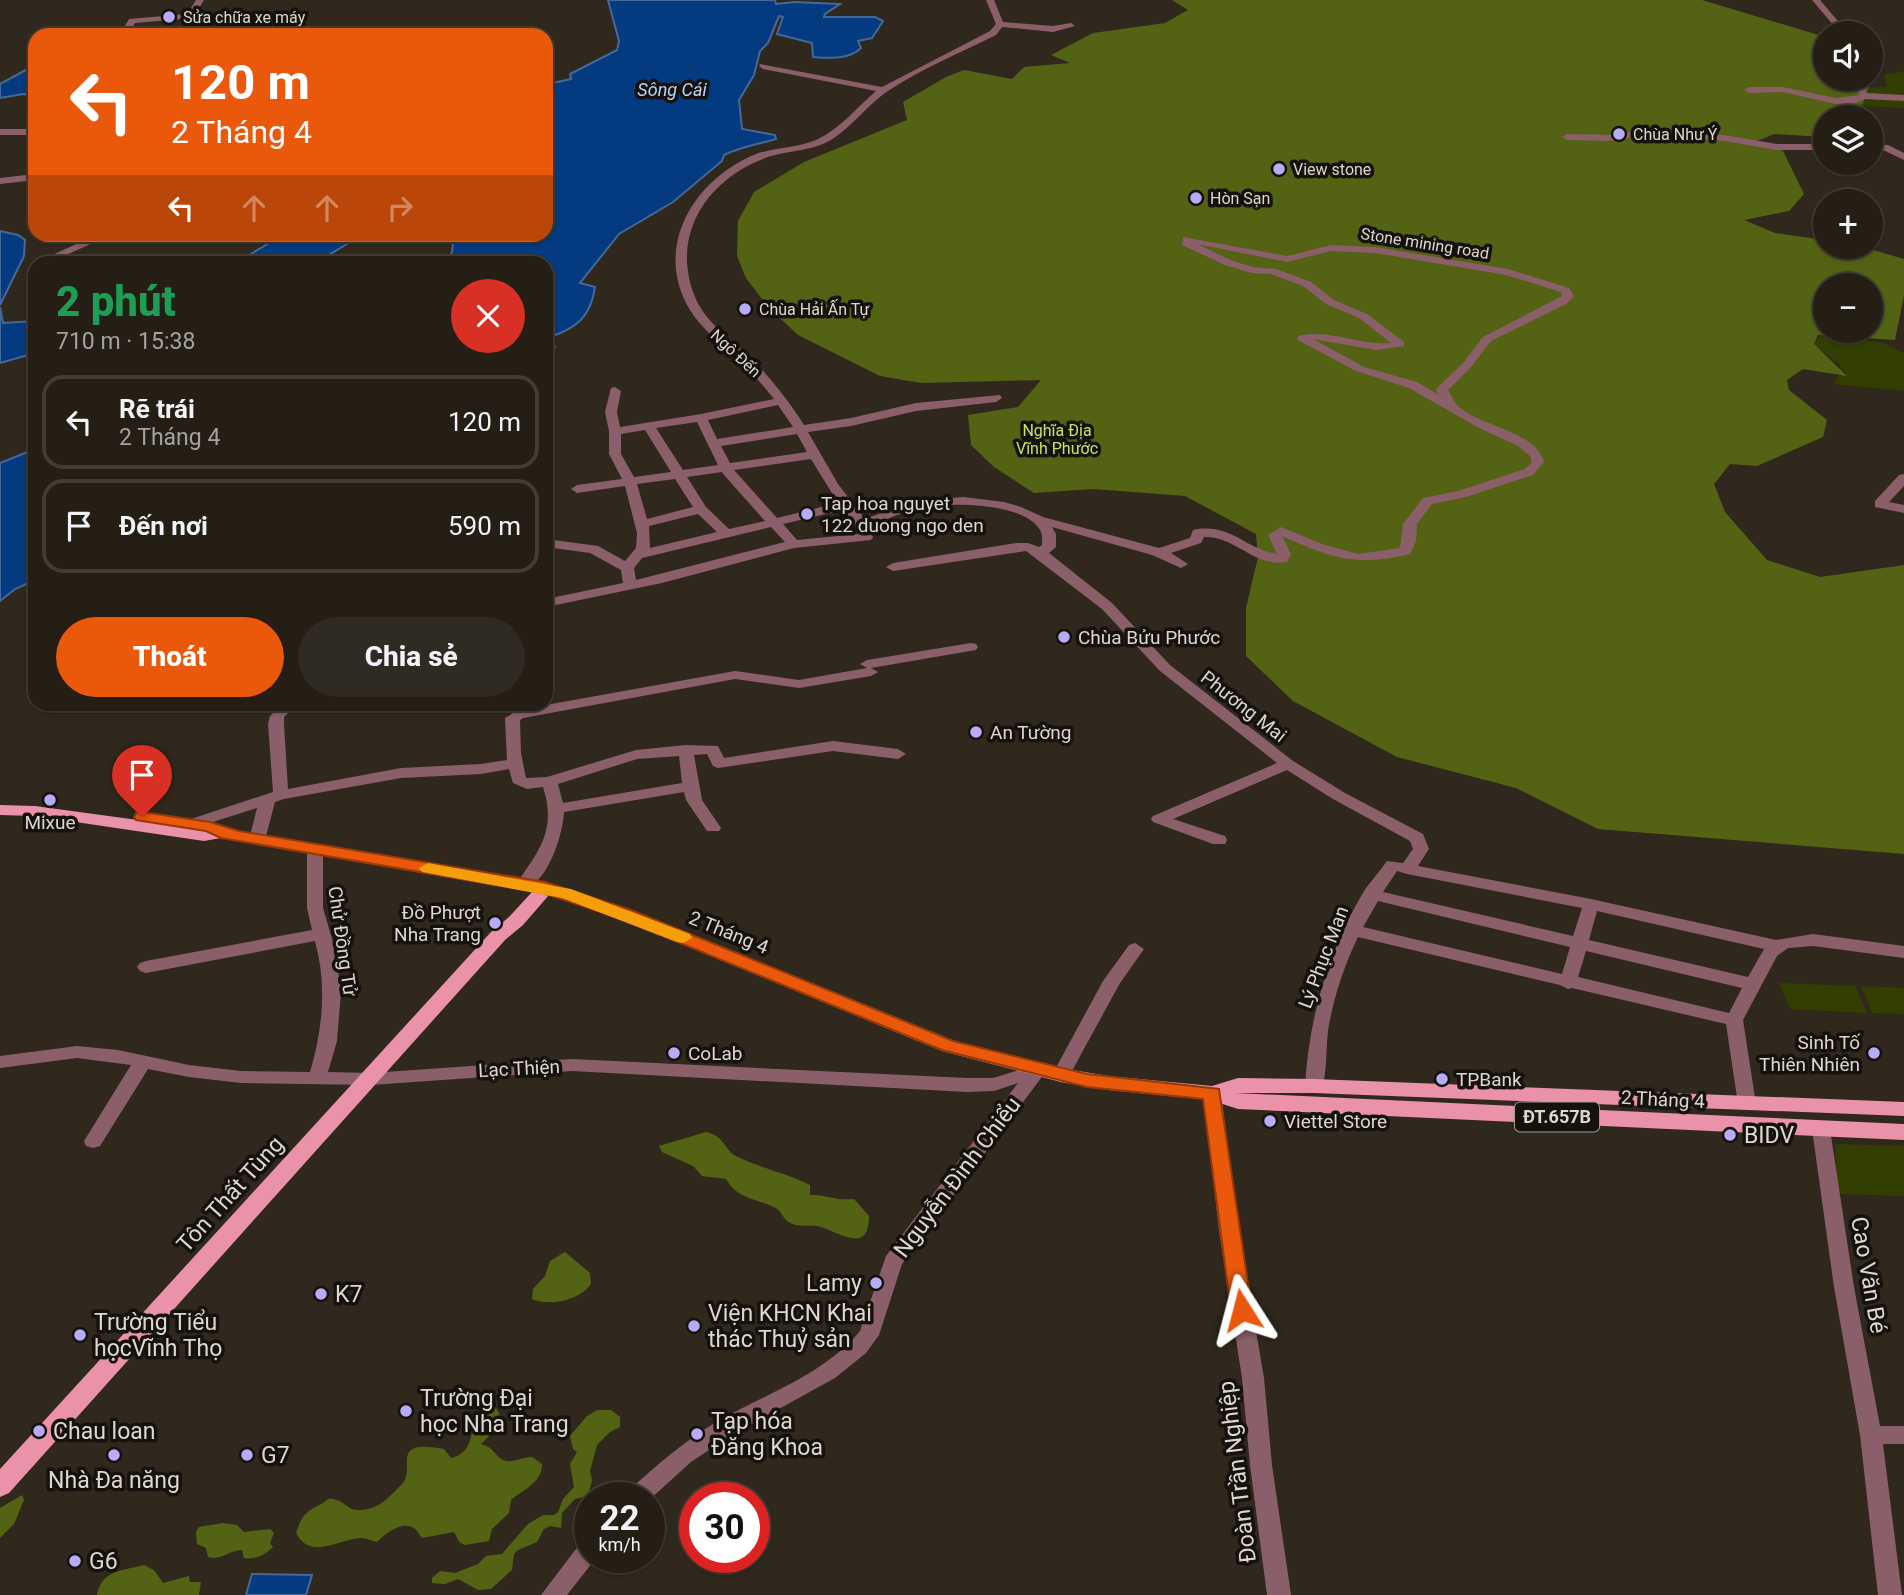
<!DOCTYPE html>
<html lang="vi">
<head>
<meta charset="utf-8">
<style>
  :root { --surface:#241e15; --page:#302b22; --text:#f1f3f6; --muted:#a3a2a0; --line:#413c34; --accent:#ea580c }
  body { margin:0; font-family:Roboto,sans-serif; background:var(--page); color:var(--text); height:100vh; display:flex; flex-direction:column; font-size:26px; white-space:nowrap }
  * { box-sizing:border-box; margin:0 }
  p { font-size:23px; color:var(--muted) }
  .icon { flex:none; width:38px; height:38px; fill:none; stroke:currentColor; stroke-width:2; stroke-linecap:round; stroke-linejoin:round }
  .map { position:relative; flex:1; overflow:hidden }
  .details { position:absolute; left:28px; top:256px; width:525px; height:455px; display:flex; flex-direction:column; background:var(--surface); border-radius:21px; box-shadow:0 2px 5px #0004,0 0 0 2px var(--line) }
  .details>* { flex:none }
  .banner { position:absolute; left:28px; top:28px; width:525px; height:214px; border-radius:21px; box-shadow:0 2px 5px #0004,0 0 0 2px var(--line); background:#ea580c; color:#fff; overflow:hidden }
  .controls { position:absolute; left:1813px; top:21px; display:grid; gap:14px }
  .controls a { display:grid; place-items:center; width:70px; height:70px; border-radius:50%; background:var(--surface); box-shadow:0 2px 5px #0004,0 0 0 2px var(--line); font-size:35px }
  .speed { position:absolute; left:574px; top:1482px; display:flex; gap:14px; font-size:35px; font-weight:700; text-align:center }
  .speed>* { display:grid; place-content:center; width:91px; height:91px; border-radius:50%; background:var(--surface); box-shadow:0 2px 5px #0004,0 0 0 2px var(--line); line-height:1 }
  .speed small { font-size:18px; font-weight:400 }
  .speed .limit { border:10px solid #d22; background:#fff; color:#111 }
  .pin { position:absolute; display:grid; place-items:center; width:60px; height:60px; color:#fff; margin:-72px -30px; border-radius:50% 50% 50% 0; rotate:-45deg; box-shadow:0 0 7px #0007 }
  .pin .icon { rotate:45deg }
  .me { position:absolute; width:77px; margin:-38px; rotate:351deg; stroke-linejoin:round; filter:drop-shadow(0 0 5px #0008) }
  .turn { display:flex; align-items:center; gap:24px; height:147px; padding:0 28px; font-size:32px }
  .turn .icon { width:91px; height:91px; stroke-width:2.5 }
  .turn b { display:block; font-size:49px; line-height:60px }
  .lanes { display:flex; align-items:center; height:66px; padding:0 28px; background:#0003; justify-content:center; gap:35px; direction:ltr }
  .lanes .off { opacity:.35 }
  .round { display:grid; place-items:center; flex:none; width:74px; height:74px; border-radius:37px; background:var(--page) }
  .head { display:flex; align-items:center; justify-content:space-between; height:119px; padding:0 28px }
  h1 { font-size:42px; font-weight:800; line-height:52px; color:#1e9e55 }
  .cta { display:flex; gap:14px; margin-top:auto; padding:14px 28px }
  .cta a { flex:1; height:80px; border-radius:42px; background:var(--accent); color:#fff; font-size:28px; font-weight:800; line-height:80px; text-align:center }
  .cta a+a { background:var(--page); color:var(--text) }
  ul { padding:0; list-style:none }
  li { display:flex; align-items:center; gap:21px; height:94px; margin:0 14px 10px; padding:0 14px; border:4px solid var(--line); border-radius:21px }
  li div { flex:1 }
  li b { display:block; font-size:26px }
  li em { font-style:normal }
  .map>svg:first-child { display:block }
  .green { fill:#333e02 }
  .forest { fill:#536313; fill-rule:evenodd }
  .water { fill:#033a80; stroke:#446998; stroke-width:2 }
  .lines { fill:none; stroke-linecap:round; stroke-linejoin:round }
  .minor { fill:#8a5f69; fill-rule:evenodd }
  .major { fill:#ea92a9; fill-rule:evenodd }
  .route { fill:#ea580c; stroke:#983908; stroke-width:2 }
  .slow { fill:#f59e0b }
  .poi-dot { fill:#b8abf7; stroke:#15110c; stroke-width:2.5 }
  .labels { text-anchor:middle; stroke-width:7; stroke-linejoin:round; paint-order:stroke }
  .far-poi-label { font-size:16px; fill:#ddd7cf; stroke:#15110c; text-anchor:start }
  .far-street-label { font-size:16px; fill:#ddd7cf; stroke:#15110c }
  .far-park-label { font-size:16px; fill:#c5e462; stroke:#15110c }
  .far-water-label { font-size:18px; font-style:italic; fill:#b9d5fd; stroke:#15110c }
  .shield { fill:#15110c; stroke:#a19c94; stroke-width:2 }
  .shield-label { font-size:18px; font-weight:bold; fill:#ddd7cf }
  .poi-label { font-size:19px; fill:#ddd7cf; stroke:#15110c; text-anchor:start }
  .street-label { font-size:19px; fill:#ddd7cf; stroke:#15110c }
  .near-poi-label { font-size:23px; fill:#ddd7cf; stroke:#15110c; text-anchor:start }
  .near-street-label { font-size:23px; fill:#ddd7cf; stroke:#15110c }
</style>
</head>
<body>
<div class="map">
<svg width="1904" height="1595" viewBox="0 0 1904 1595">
  <rect width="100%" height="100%" fill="#30281c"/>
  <path class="green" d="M1904 71V108L1836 105 1819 88 1887 87 1884 75Z
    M1822 335 1883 343 1904 353V391L1833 384 1839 375H1847L1838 363 1813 344Z
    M1779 983 1855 986 1867 1013 1790 1009Z
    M1861 986 1904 988V1014L1872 1013Z
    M1835 1144 1904 1146V1196L1837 1194Z"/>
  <path class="forest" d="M1172 0H1702L1825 37V79H1871V71L1873 76 1863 103 1847 117H1825V137L1774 134 1757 141 1783 151 1804 194 1789 211 1744 220 1775 233 1825 240V247H1863L1904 259V295L1895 340 1818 335 1814 344 1847 376 1803 369 1787 380 1789 390 1827 420 1823 437 1757 466 1730 464 1714 484 1725 512 1767 560 1820 577 1904 565V854L1598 829 1516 788 1397 757 1293 701 1246 656V608L1258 557 1256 534 1185 496 1093 489 1034 493 994 467 971 445 968 415 1018 407 1041 380 921 383 880 376 798 335 769 308 746 278 737 256 738 221 754 192 804 162 907 120 903 102 946 77 964 70 1012 79 1024 67 1070 63 1051 55 1093 33 1165 23 1188 10ZM1825 285H1871V331H1825Z
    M706 1132C725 1136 724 1150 736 1156 760 1168 786 1173 810 1185V1195C826 1194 834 1201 854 1199L869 1216C869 1258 835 1229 817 1226 807 1225 795 1228 786 1220 782 1216 781 1211 776 1208 758 1199 737 1199 726 1179L702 1176 693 1166 662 1152 659 1146Z
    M565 1252 590 1273 591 1284C580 1300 550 1307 532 1299L533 1289 545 1276 550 1261Z
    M489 1407 496 1408 501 1417 497 1428 481 1444C495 1448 494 1455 503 1460 512 1464 522 1457 532 1457L542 1464C543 1482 523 1490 511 1500L509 1513 492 1529 489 1541 465 1545 459 1542 454 1532 422 1538C419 1535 418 1531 415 1529 403 1519 384 1535 377 1542 371 1541 367 1538 361 1538 338 1539 311 1561 296 1533 302 1514 307 1511 323 1503 328 1500 327 1498 333 1499 347 1501 347 1514 368 1509 382 1506 392 1494 402 1484 417 1469 387 1438 444 1449L451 1458C483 1450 462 1417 489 1407Z
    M597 1410H611L620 1417V1427L610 1432 597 1445 590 1471 592 1480 588 1496 575 1499 562 1513 561 1528 550 1526 544 1529 537 1542 518 1550 514 1554 512 1570 491 1589 478 1590 458 1579 445 1584 432 1583V1578L440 1571 455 1573 478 1564 486 1556 502 1554 528 1524 543 1515H554L558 1512 563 1499 574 1487 570 1464 577 1452 573 1449 570 1436 587 1416Z
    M22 1495 24 1500 14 1524 0 1538V1508Z
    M223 1523 237 1525 244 1532 270 1529 274 1533 270 1543 273 1547C265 1555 255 1560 244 1558L242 1550C230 1550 220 1561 208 1557L206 1548 197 1544 196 1532 199 1527Z
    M144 1565 154 1570 163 1583 189 1576 190 1582H201L199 1595H97C102 1569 123 1571 144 1565Z"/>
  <path class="water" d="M608 0H775L776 4 795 2 840 4 825 14 824 17H875L883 21 872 38 858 41 861 48C849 60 829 58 813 57L812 43 777 34 783 17 779 16 768 43 760 51 754 75 739 100 742 129 775 135 776 139C756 145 743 146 724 155L722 161 673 202 619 234 580 283 595 287C591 316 577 328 550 337L555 347 546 356V262H446L452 252 454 235 546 234V89L553 83 571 79 570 74 617 50 619 41Z
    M35 65V86L32 88 35 89V96L23 94 0 98V84Z
    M0 231 18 235 25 240 24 256 0 305Z
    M271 235V234L362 235 317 262H238L269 243Z
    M0 307 3 323 35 321V353L0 363Z
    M35 449V580L15 589 0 601V463Z
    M252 1574 312 1575 306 1595H246Z"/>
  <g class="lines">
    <path class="minor" d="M196 0H204L193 18 135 23 129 33 104 35 123 29 129 19 187 14Z
      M986 0H994L1003 22 1053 26 1071 23 1075 26 1053 32 1002 27 996 35C960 53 921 69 888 91 867 105 852 127 831 140 810 152 787 150 765 158 706 180 670 236 695 297 706 324 732 339 752 359 772 380 789 401 804 425L851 418 916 403 1000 395 1002 398 996 402 916 411 851 426 808 432 838 484 865 519 914 501 963 497 1004 502 1021 507 1043 517 1159 548 1190 538 1193 530C1230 522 1245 549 1277 554L1268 535 1281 527 1322 544 1358 554 1400 548 1403 524 1423 498 1458 491 1525 469 1532 462 1530 456 1518 446 1479 428 1409 388 1356 371 1298 340V336C1330 328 1359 346 1391 343L1359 318 1326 304 1303 286 1271 274 1252 273 1225 265 1182 245 1183 237 1287 256 1331 245 1375 247 1508 269 1569 288 1574 296 1566 304 1491 341 1471 367 1448 390C1451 395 1454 401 1457 405 1479 427 1535 430 1544 462L1533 475 1466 497 1432 504 1417 524 1416 541 1410 554C1356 567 1331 558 1282 536L1291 554 1287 562C1255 568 1234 535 1204 537L1201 543 1171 553 1188 564 1181 568 1152 555 1052 527 1056 534V547L1049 553 1112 603 1170 665 1293 761 1345 793 1423 834 1429 849 1418 866 1591 899 1776 940 1813 934 1904 946V958L1813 946 1788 948 1777 956 1743 1020 1756 1104 1754 1109H1740L1738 1104 1726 1024 1572 988 1568 989 1560 985 1358 937C1344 966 1333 999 1328 1031 1326 1047 1327 1078 1321 1091H1307L1305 1086C1309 1016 1329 950 1364 891 1370 882 1380 871 1387 861L1403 863 1413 849 1410 841 1333 799 1287 770 1173 819 1225 836 1227 840 1225 844H1213L1153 822 1151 819 1153 816 1277 763 1160 671 1102 609 1026 551 893 571 886 567 893 563 1016 543H1028L1039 547 1042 545C1042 540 1043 535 1040 530 1024 502 948 502 921 508 903 511 886 520 869 527L873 537 871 540 794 548 662 583 546 607V599L623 583 621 570 590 553 546 547V539L598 546 625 561 636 548 637 533 625 486 577 493 571 489 577 485 622 479 609 454V431L605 412 611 388 615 387 621 391 617 412 620 427 701 414 774 399C762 384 749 369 734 355 718 341 701 328 690 310 652 247 694 179 756 154 776 147 799 148 818 139 841 128 857 107 876 91L763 69 759 66 760 64 882 87 990 31 996 24ZM1197 244 1287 262 1331 251 1375 253 1506 275 1561 292 1562 296 1483 337 1463 363 1438 387 1436 390 1439 395 1417 382 1364 367 1313 339 1376 350 1404 346V342L1367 314 1334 300 1311 282 1276 269 1253 267 1233 261ZM778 405 793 427 717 439 708 420ZM697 422 718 465 683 470 656 428ZM645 430 671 472 634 477 621 454V434ZM797 434 807 452 730 463 721 446ZM811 459 838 503 777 518 734 470ZM722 472 724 475 765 521 729 529 706 507 687 477ZM675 479 693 507 647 519 637 484ZM843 510 854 522 859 534 797 540 783 524ZM698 514 717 532 650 548 649 526ZM771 527 785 542 636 580 634 568 642 558ZM1397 871 1407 874 1582 908 1573 936 1383 892ZM1378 901 1570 947 1562 974 1363 927ZM1597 911 1764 949 1748 977 1589 940ZM1586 951 1742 988 1729 1013 1578 977Z
      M1812 0H1820L1848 33H1840Z
      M1871 54 1874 55 1878 64 1871 72Z
      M1871 78V79L1865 89 1867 93 1904 95V101L1865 99 1855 103 1836 104 1783 92 1749 93 1744 90 1749 87H1783L1836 98 1859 95 1857 87 1863 79Z
      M0 129H35V135H0Z
      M1635 130 1724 135 1777 144H1825V150H1777L1724 141 1663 136H1636L1618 141 1567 140 1562 137 1567 134 1618 135Z
      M1871 144 1888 145 1904 153V160L1883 150H1871Z
      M35 174V180L0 184V178Z
      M98 234H113L57 259 48 257Z
      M1904 474V486L1889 502 1904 505V513L1875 507V501L1899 475Z
      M971 643 976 644 978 647 976 650 871 668 878 672 871 676 799 688 735 679 523 718 520 720 521 753 526 778 547 777 636 750 686 745 718 746 724 758 833 741 898 749 906 754 898 759 833 751 718 768 713 766 707 754 694 755 702 800 721 828 719 831H707L686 800 684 792 564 812C563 834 548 883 524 889L516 884C539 851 557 830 543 787L527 789 513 783 509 769 481 774 401 778 284 799 275 802 265 840 257 845 249 840 257 808 191 829 183 824 185 821 273 792 268 724 270 716 282 704H297L284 717V724L288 789 401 768 481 764 507 760 505 718 518 710 735 671 799 680 867 668 860 664 867 660ZM679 756 682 783 563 803 558 784 637 759Z
      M315 844 323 849V908L335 949 341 992 337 1041 328 1072 371 1073 572 1059 967 1078H993L1038 1064 1044 1065 1047 1070 902 1264 879 1335 866 1353 835 1378 730 1436 691 1462 649 1500 625 1498 628 1491C656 1466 682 1443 713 1424 762 1395 823 1376 860 1331L886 1256 1018 1083 994 1091 967 1092 572 1071 371 1085 241 1083 189 1077 148 1069 100 1146 93 1148 86 1146 84 1141 131 1065 77 1058 0 1068V1056L77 1046 118 1050 189 1065 241 1071 310 1072C323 1028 327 985 315 941L146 973 140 971 137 967 140 963 146 961 312 930 307 908V849Z
      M1135 943 1144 949 1120 983 1067 1080H1055L1052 1075 1103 981 1129 945Z
      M1212 1086 1219 1088 1221 1093 1239 1230 1264 1378 1272 1465 1291 1595H1267L1250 1465 1242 1378 1219 1230 1203 1093 1205 1088Z
      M1821 1122 1828 1124 1830 1129 1854 1287 1880 1426H1904V1444H1883L1902 1595H1878L1860 1435 1834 1287 1812 1129 1814 1124Z
      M590 1538V1558H596L567 1595H541L582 1541Z"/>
    <path class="major" d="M0 805 35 806 204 829 221 828 552 884 632 910 955 1041 1061 1068 1108 1076 1212 1086 1238 1078 1314 1079 1904 1102V1116L1314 1093H1235L1904 1124V1140L1238 1109 1210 1100 1108 1090 1061 1082 942 1051 618 918 549 895 523 925 505 940 9 1493 0 1497V1469L491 932 509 917 532 892 221 838 204 841 35 816 0 815Z"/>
  </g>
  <path class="route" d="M142 812 210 822 239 831 545 882 631 910 953 1041 1087 1074 1219 1089 1252 1310 1249 1316 1242 1319 1234 1316 1231 1310 1203 1099 1087 1087 942 1050 619 918 543 893 221 838 206 831 136 820 134 817 136 813Z"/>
  <path class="slow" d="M428 863 571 889 690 934 692 938 683 943 677 942 562 898 422 872 419 868Z"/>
  <g class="poi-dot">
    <circle cx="169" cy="17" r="7"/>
    <circle cx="1619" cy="134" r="7"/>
    <circle cx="1279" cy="169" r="7"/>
    <circle cx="1196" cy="198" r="7"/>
    <circle cx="745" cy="309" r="7"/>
    <circle cx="807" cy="514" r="7"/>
    <circle cx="1064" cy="637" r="7"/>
    <circle cx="976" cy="732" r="7"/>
    <circle cx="50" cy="800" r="7"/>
    <circle cx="495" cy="923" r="7"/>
    <circle cx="674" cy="1053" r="7"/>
    <circle cx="1874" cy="1053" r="7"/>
    <circle cx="1442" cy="1079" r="7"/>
    <circle cx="1270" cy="1121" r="7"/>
    <circle cx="1730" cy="1135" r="7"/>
    <circle cx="876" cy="1283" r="7"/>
    <circle cx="321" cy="1294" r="7"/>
    <circle cx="694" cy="1326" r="7"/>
    <circle cx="80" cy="1335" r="7"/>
    <circle cx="406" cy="1411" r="7"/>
    <circle cx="39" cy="1431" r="7"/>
    <circle cx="697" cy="1434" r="7"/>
    <circle cx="114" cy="1455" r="7"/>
    <circle cx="247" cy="1455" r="7"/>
    <circle cx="75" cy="1561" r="7"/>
  </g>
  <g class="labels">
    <g class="far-poi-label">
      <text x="183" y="23">Sửa chữa xe máy</text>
      <text x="1633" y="140">Chùa Như Ý</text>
      <text x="1293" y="175">View stone</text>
      <text x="1210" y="204">Hòn Sạn</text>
      <text x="759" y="315">Chùa Hải Ấn Tự</text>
    </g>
    <g class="far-street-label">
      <text transform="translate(1425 243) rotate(9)" y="6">Stone mining road</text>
      <text transform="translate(736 353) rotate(43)" y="6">Ngô Đến</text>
    </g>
    <g class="far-park-label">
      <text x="1057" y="436">Nghĩa Địa<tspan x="1057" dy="18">Vĩnh Phước</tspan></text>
    </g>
    <g class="far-water-label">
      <text x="672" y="96">Sông Cái</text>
    </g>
    <rect class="shield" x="1515" y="1102.5" width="84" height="29" rx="5"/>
    <g class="shield-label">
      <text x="1557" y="1123">ĐT.657B</text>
    </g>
    <g class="poi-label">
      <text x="821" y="510">Tap hoa nguyet<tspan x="821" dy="22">122 duong ngo den</tspan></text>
      <text x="1078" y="644">Chùa Bửu Phước</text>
      <text x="990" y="739">An Tường</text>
      <text x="50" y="829" text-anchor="middle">Mixue</text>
      <text x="481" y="919" text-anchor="end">Đồ Phượt<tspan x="481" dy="22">Nha Trang</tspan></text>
      <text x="1860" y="1049" text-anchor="end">Sinh Tố<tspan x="1860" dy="22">Thiên Nhiên</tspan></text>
      <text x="688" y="1060">CoLab</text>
      <text x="1456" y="1086">TPBank</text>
      <text x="1284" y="1128">Viettel Store</text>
    </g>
    <g class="street-label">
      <text transform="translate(1244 706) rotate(38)" y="7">Phương Mai</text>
      <text transform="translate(729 932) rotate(22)" y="7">2 Tháng 4</text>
      <text transform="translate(343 941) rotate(82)" y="7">Chử Đồng Tử</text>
      <text transform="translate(1323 957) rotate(-69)" y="7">Lý Phục Man</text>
      <text transform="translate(519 1068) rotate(-3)" y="7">Lạc Thiện</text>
      <text transform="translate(1663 1099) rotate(3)" y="7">2 Tháng 4</text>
    </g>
    <g class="near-poi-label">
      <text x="1744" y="1143">BIDV</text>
      <text x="862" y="1291" text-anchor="end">Lamy</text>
      <text x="335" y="1302">K7</text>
      <text x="708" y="1321">Viện KHCN Khai<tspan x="708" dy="26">thác Thuỷ sản</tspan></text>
      <text x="94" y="1330">Trường Tiểu<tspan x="94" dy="26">họcVĩnh Thọ</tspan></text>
      <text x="420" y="1406">Trường Đại<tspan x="420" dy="26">học Nha Trang</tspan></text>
      <text x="711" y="1429">Tạp hóa<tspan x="711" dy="26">Đăng Khoa</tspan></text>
      <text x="53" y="1439">Chau loan</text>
      <text x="261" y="1463">G7</text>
      <text x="114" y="1488" text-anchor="middle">Nhà Đa năng</text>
      <text x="89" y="1569">G6</text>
    </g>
    <g class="near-street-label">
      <text transform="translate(957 1177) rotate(-53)" y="8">Nguyễn Đình Chiểu</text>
      <text transform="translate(230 1194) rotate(-48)" y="8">Tôn Thất Tùng</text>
      <text transform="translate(1869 1275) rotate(80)" y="8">Cao Văn Bé</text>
      <text transform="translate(1237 1472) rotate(-97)" y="8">Đoàn Trần Nghiệp</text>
    </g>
  </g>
</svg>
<div class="controls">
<a><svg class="icon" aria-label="sound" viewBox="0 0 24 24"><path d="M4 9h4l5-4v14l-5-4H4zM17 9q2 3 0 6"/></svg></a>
<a><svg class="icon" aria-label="layers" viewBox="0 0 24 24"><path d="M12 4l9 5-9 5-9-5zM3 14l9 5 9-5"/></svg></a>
<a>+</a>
<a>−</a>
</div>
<div class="speed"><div>22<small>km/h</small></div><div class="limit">30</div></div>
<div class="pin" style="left:142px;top:817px;background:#d93025"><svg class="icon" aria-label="arrive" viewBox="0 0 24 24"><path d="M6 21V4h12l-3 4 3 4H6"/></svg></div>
<svg class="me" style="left:1242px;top:1310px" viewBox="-20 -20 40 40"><path d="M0-17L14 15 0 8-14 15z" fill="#ea580c" stroke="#fff" stroke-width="4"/></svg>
<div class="banner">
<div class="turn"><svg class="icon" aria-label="left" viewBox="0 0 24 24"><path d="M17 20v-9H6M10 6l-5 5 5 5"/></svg><div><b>120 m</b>2 Tháng 4</div></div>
<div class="lanes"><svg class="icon" aria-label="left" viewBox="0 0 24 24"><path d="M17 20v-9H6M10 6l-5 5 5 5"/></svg><svg class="icon off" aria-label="ahead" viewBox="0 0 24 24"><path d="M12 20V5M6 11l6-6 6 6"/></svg><svg class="icon off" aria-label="ahead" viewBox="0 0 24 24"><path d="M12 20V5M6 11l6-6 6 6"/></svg><svg class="icon off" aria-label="right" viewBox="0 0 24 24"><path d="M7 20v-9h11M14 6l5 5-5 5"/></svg></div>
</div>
<section class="details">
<div class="head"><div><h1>2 phút</h1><p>710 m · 15:38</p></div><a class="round" style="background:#d93025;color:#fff"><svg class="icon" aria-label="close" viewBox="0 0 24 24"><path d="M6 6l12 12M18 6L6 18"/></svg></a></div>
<ul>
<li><svg class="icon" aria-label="left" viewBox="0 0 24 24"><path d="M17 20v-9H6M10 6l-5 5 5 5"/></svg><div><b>Rẽ trái</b><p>2 Tháng 4</p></div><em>120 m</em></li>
<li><svg class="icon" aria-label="arrive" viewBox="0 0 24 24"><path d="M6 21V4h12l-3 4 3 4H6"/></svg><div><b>Đến nơi</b></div><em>590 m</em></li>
</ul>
<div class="cta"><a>Thoát</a><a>Chia sẻ</a></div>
</section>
</div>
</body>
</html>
